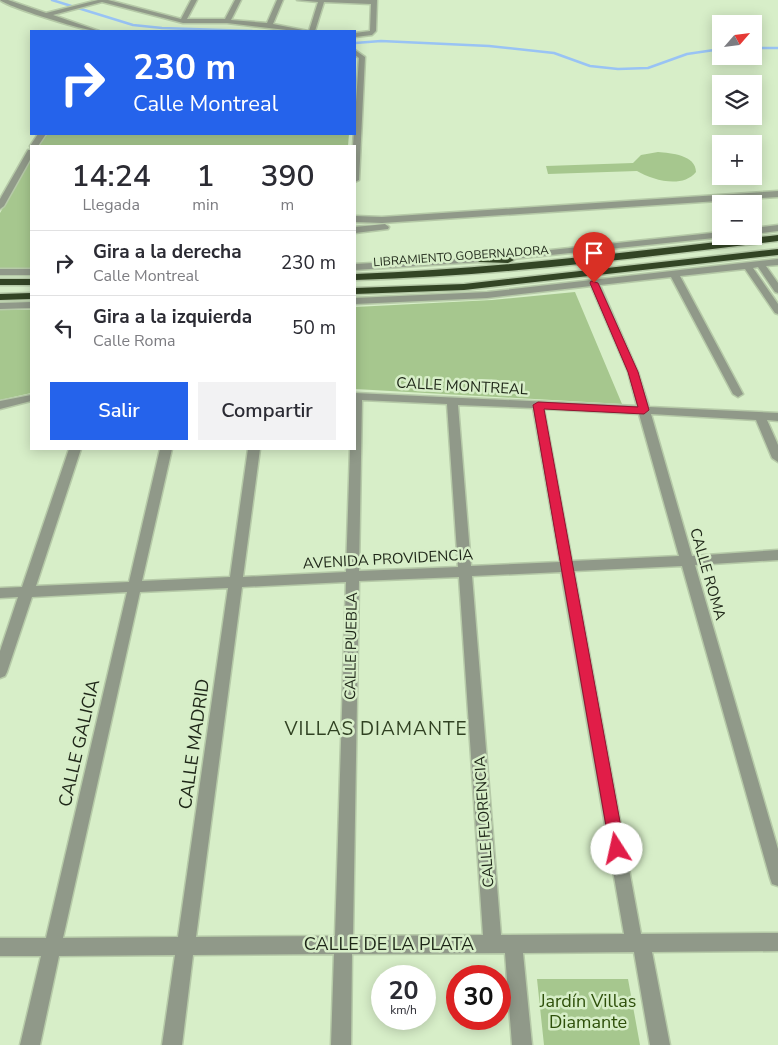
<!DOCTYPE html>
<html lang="es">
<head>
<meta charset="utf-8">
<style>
  :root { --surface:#fff; --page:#f2f2f3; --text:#2b2b33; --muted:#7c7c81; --line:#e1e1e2; --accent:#2563eb }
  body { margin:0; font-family:"Nunito Sans",sans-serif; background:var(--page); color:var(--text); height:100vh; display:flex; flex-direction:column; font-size:19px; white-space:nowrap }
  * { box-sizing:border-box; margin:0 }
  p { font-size:16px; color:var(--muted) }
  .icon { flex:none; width:28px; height:28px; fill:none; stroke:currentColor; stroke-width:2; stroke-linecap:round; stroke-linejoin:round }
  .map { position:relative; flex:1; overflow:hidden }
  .side { position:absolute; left:30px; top:145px; width:326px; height:305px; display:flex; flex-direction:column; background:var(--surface); border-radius:0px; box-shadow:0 2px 12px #0003 }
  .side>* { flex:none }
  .guide { position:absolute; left:30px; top:30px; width:326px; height:105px; border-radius:0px; box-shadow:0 2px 12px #0003; background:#2563eb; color:#fff; overflow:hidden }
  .needle { width:32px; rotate:62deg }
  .tools { position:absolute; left:712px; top:15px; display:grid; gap:10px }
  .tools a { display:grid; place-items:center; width:50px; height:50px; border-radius:0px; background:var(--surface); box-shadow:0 2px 12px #0003; font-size:25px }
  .speed { position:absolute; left:371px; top:965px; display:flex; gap:10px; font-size:25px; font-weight:700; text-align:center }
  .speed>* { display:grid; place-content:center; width:65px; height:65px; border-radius:50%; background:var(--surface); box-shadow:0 2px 12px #0003; line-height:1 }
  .speed small { font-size:12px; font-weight:400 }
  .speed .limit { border:8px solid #d22; background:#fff; color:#111 }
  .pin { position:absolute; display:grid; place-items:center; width:42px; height:42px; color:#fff; margin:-51px -21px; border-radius:50% 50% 50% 0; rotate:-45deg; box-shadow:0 0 5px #0007 }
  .pin .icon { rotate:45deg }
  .me { position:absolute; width:55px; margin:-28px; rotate:350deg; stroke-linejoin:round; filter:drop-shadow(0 0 4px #0008) }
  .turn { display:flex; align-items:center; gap:18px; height:105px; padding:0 20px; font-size:22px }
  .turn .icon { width:65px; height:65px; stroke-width:2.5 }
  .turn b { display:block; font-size:35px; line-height:42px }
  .eta { display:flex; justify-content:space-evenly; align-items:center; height:85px; text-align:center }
  .eta b { font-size:30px; font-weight:600; line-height:35px }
  .button { display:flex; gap:10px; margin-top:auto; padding:10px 20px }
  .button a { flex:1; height:58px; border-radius:0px; background:var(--accent); color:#fff; font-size:20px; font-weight:600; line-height:58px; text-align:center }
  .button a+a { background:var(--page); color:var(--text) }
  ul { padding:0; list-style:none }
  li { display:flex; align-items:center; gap:15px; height:65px; padding:0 20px; border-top:1px solid var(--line) }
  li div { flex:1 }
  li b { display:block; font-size:19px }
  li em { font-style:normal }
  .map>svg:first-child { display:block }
  .green { fill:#a6c78e }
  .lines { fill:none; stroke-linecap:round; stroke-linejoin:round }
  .stream { stroke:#99c3f4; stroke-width:2.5 }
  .minor-casing { stroke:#b6caa8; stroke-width:3 }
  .highway-casing { stroke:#b6caa8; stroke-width:3 }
  .minor { fill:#909989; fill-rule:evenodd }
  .highway { fill:#334525; fill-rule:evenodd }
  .route { fill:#e11d48; stroke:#92132f }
  .labels { text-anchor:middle; stroke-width:5; stroke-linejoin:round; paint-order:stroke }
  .far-street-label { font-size:12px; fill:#1d2517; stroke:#d7eec8 }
  .street-label { font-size:15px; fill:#1d2517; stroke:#d7eec8 }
  .near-street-label { font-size:18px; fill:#1d2517; stroke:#d7eec8 }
  .near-park-label { font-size:18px; fill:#2f500b; stroke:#d7eec8 }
  .near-neighbourhood-label { font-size:19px; letter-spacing:1px; fill:#304122; stroke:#d7eec8 }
</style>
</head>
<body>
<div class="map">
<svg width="778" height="1045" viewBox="0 0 778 1045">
  <rect width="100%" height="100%" fill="#d7eec8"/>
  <path class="green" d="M45 134H349L348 146H38Z
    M658 152C671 153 696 155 696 172 682 189 653 180 637 171L548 174 546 166 633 163 641 155Z
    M31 159V268H0V213Z
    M575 292 622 404 355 389V307L492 300Z
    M0 310H31V393L0 400Z
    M537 979H628L640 1045H544Z"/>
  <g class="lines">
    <path class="stream" d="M52 0 133 25 162 28 252 31
      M355 43 381 41 489 46 554 53 590 66 618 69 648 68 687 54 721 49
      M754 48H778"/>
    <g class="minor-casing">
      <path id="minor" d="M0 0H8L46 13 98 0H108L181 19 191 0H197L187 19H225L235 0H241L231 20 267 23 277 0H283L273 24 308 31H295L227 23H183L102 2 53 15 99 31C87 32 8 7 0 0Z
        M297 0H377L376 31 372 35 355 37V33L370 31 371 4 324 2 315 31H309L318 2Z
        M355 50 365 57 359 180 355 182V146H353L359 58 355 55Z
        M38 134H46L38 146 31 148 30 146Z
        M28 150H31V158L4 206 0 209V199Z
        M778 191V197L382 223 355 222V216L382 217Z
        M385 224 389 227 388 229 355 233V227Z
        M778 225V231L754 234V228Z
        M721 232V236L724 237 493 261 355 270V264L493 256Z
        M778 259V265L766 266 778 283V293L775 292 758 267 753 268 778 304V314L775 313 745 269 680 276 743 394 738 397 733 394 671 277 600 285 638 372 649 407 778 413V421L767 420 778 445V462L772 458 756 420 651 414 692 556 778 550V560L695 565 778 849V886L772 884 770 878 682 566 574 571 641 934 778 933V951L652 952 670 1045H650L634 952 523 953 532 1045H512L505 953 352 954 351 1045H331L334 954 193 955 182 1045H162L175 955 59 956 40 1045H20L41 956H0V938H46L127 592 32 597 7 672 5 676 0 678V651L18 597 0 598V588L22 587 69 449H81L36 586 129 582 160 449H172L142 581 230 577 248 449H260L243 577 346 572 350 449H355V393L637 406 628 372 591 286 487 298 355 304V298L487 292ZM362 400 447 404 458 567 359 571ZM458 405 533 408 560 562 471 566ZM544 409 639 414 679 556 572 561ZM561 572 624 934 501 935 472 576ZM459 577 483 935 353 936 359 581ZM346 582 335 936 196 937 242 587ZM228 588 178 937 63 938 140 592Z
        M0 269H31V275H0Z
        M31 302V308L0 309V303Z
        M31 395V401L0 409V401Z"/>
    </g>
    <g class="highway-casing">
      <path id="highway" d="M778 235V241C637 258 497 276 355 280V274C497 269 637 251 778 235Z
        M778 249V255L464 290 355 294V288L464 284Z
        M483 257H508L514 260 508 263 479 262 477 260 479 258Z
        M0 279H31V285H0Z
        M31 293V299L0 300V294Z"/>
    </g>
    <use href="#minor" class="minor"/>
    <use href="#highway" class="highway"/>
  </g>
  <path class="route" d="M591 281 598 283 638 372 649 410 644 414 544 409 625 849 622 854 617 856 612 854 610 849 533 405 538 402 638 407 628 372 590 283Z"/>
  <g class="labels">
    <g class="far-street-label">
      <text transform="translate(461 256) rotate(-4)" y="4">LIBRAMIENTO GOBERNADORA</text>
    </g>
    <g class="street-label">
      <text transform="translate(462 386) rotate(3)" y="5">CALLE MONTREAL</text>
      <text transform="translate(388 559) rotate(-3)" y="5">AVENIDA PROVIDENCIA</text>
      <text transform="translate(708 574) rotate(74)" y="5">CALLE ROMA</text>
      <text transform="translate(351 646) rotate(-89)" y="5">CALLE PUEBLA</text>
      <text transform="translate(484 822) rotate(-94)" y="5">CALLE FLORENCIA</text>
    </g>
    <g class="near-street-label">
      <text transform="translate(79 743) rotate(-77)" y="6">CALLE GALICIA</text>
      <text transform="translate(194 744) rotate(-82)" y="6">CALLE MADRID</text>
      <text x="389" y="950">CALLE DE LA PLATA</text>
    </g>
    <g class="near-park-label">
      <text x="588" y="1007">Jardín Villas<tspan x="588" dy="21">Diamante</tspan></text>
    </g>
    <g class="near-neighbourhood-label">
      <text x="376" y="735">VILLAS DIAMANTE</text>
    </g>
  </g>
</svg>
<div class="tools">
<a><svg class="needle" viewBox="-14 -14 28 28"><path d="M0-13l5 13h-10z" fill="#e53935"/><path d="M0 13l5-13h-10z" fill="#7c7c81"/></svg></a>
<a><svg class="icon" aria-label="layers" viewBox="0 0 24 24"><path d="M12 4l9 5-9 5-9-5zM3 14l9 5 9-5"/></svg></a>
<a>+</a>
<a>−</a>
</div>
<div class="speed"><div>20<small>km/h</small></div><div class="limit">30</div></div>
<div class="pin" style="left:594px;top:283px;background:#d93025"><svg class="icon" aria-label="arrive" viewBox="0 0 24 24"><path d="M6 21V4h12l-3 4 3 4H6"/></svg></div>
<svg class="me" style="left:617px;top:849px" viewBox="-20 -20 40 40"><circle r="19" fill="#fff"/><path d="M0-13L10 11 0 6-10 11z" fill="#e11d48"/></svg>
<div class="guide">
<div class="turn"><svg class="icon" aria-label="right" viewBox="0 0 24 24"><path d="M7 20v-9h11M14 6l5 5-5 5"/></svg><div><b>230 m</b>Calle Montreal</div></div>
</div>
<section class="side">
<div class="eta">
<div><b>14:24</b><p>Llegada</p></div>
<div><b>1</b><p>min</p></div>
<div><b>390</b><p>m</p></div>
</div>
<ul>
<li><svg class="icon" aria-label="right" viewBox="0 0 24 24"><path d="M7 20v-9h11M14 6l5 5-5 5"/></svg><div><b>Gira a la derecha</b><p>Calle Montreal</p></div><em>230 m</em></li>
<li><svg class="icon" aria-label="left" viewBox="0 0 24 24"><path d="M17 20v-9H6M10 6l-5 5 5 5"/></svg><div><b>Gira a la izquierda</b><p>Calle Roma</p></div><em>50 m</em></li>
</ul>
<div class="button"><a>Salir</a><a>Compartir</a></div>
</section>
</div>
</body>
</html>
